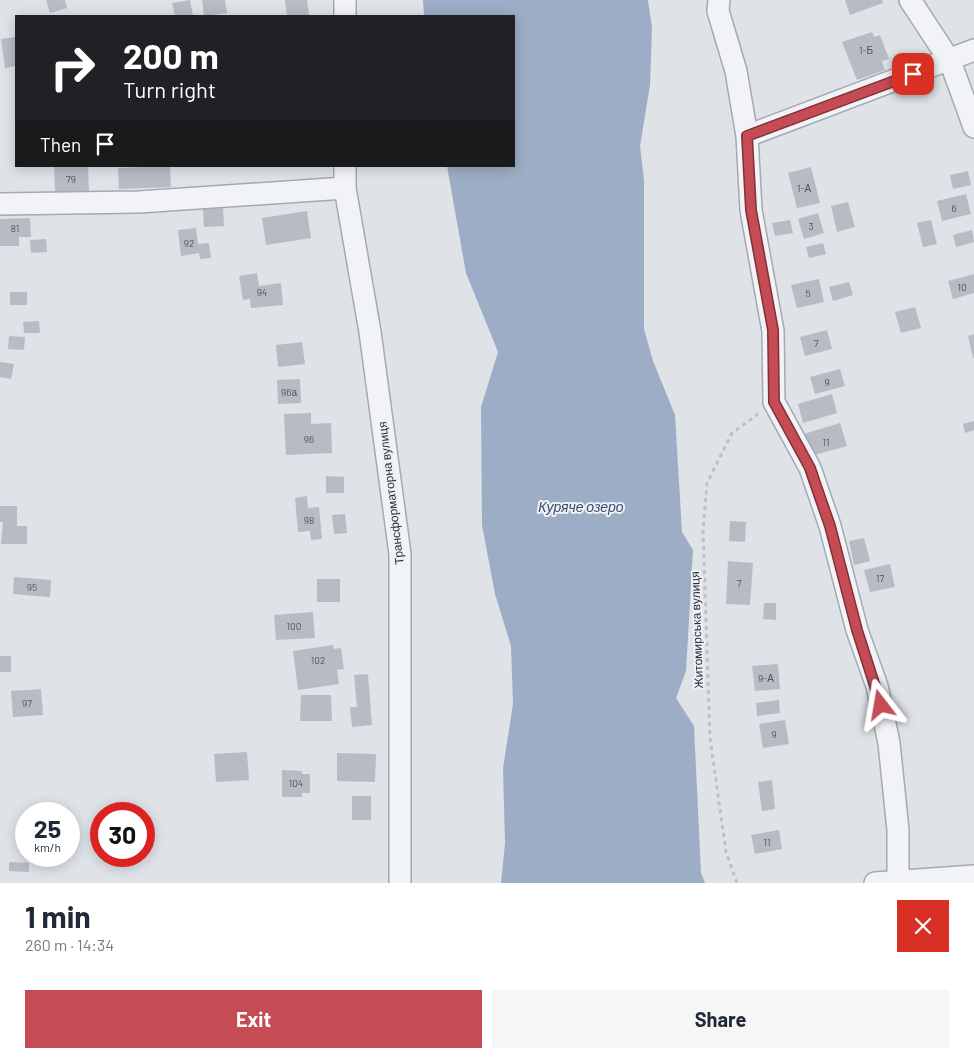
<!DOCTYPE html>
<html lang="en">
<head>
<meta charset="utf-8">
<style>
  :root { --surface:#fff; --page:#f6f6f7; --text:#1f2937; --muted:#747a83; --accent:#c54b55 }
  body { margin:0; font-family:Barlow,sans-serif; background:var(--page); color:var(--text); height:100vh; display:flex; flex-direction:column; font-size:19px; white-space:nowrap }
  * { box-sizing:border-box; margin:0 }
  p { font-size:16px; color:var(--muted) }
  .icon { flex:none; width:28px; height:28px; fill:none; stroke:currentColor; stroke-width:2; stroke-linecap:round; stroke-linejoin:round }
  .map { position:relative; height:883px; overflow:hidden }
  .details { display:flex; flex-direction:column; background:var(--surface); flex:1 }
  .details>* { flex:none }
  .banner { position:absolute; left:15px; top:15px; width:500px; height:152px; border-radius:0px; box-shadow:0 2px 12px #0003; background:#202124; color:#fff; overflow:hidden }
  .speed { position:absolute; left:15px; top:802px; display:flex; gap:10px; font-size:25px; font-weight:700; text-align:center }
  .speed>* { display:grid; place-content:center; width:65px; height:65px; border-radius:50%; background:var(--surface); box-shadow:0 2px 12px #0003; line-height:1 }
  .speed small { font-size:12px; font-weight:400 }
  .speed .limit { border:8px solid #d22; background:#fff; color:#111 }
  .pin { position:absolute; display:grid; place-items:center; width:42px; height:42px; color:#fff; margin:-21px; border-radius:10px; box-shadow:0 2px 8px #0006 }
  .me { position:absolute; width:55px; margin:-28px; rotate:346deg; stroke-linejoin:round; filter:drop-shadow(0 0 4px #0008) }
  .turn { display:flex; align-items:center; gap:18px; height:105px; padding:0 25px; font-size:22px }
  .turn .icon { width:65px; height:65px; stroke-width:2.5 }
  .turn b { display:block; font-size:35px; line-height:42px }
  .then { display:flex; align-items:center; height:48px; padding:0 25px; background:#0003; gap:10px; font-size:19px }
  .round { display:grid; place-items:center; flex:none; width:52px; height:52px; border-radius:0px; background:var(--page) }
  .head { display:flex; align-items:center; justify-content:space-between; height:85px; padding:0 25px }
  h1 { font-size:30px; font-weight:700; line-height:38px }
  .cta { display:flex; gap:10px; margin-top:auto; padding:10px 25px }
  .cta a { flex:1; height:58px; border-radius:0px; background:var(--accent); color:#fff; font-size:20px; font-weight:700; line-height:58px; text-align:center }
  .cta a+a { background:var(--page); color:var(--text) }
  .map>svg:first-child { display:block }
  .water { fill:#9cadc5 }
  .building { fill:#b7bbc4 }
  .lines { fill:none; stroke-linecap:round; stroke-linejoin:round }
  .minor-casing { stroke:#a5a9b1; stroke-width:24 }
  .path { stroke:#bdc0c6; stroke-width:3; stroke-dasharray:4 4; stroke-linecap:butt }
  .minor { stroke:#f1f3f6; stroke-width:21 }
  .route-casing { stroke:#803137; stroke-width:12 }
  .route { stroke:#c54b55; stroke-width:9 }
  .labels { text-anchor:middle; stroke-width:4; stroke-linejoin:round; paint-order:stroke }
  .number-label { font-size:10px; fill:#4c525f }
  .street-label { font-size:12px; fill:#292f3d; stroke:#eef1f5 }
  .water-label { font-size:14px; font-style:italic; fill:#364b6f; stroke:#eef1f5 }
</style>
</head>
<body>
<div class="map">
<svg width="974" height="883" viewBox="0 0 974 883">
  <rect width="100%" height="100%" fill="#dfe2e7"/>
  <path class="water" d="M423 0H648L652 28 650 85 640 146 644 180V329L653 361 675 415 682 532 693 550 686 671 676 698 694 726 701 873 705 883H501L505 843 503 768 513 704 511 646 495 594 482 525 481 407 498 352 466 273 447 166H514V16H424Z"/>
  <path class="building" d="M46 0H65L67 8 50 13Z
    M190 0 193 16H175L172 3Z
    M202 0H225L227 13 204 16Z
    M285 0H307L309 15 287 16Z
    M845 0H882L883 3 850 15Z
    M872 32 874 37 880 35 889 59 882 61 885 70 857 80 842 42Z
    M16 37V66L5 68 1 39Z
    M54 166H88L89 191 55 192Z
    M170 166 171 187 119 189 118 168Z
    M811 167 820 203 797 208 788 173Z
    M968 171 971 185 953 189 950 175Z
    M966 194 971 214 942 221 937 201Z
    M848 202 855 227 837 232 831 206Z
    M223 208 224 226 204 227 203 209Z
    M307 211 311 238 266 245 262 218Z
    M818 213 824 233 804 239 798 219Z
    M30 218 31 237H19V246H0V219Z
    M790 220 793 233 775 236 772 223Z
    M931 220 937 244 923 247 917 223Z
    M196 228 198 244 209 243 211 258 200 259 199 253 181 256 178 230Z
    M972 230 974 242 956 247 953 235Z
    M46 239 47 252 31 253 30 240Z
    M823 243 826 254 809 258 806 247Z
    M257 273 259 286 281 283 283 305 251 308 250 299 243 300 239 276Z
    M974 274V293L953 299 948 281Z
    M819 279 824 302 797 308 791 285Z
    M849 282 853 295 833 301 829 287Z
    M10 292H27V305H10Z
    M915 307 921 328 901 333 895 312Z
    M39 321 40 333H24L23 322Z
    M827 330 832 349 805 356 800 337Z
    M974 334V358H973L968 336Z
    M9 336 25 337 24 350 8 349Z
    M302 342 305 364 278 367 276 345Z
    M0 362 14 364 11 379 0 377Z
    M840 369 845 386 815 394 810 377Z
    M300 379 301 403 278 404 277 380Z
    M832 394 837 413 803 423 798 404Z
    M311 413V424L331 423 332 453 286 455 284 414Z
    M974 421V430L965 433 963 424Z
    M840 423 847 446 811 456 804 434Z
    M326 476 344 477V493H326Z
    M307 496 308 508 319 507 322 539 311 540 310 531 298 532 295 498Z
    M0 506H17V526H27V544H1L3 522H0Z
    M345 514 347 533 334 534 332 515Z
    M730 521 746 522 745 542 729 541Z
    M864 538 870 561 854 565 849 541Z
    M728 561 753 563 750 605 726 604Z
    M890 564 895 587 870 592 864 570Z
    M14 577 51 580 50 597 13 594Z
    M317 579H340V602H317Z
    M764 603H776V620L763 619Z
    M313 612 315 638 276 640 274 615Z
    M333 645 334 649 341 648 344 669 337 670 339 684 298 690 293 651Z
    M0 656H11V672H0Z
    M778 664 780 689 755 691 752 666Z
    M368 674 372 725 352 727 350 707H357L354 675Z
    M41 689 43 715 13 717 11 691Z
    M301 695H331L332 721H300Z
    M779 700 780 713 757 716 756 703Z
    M785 720 789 744 763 748 759 724Z
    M247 752 249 780 216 782 214 754Z
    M337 753 376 754 375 782 337 781Z
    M282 770 302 771V774H310V793H302V797H282Z
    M772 780 775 809 762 811 758 782Z
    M352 796H371V820H352Z
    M779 830 782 849 755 854 751 835Z
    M9 862 29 863V872L9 871Z"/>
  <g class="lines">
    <g class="minor-casing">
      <path id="minor" d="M345 0V16
        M719 0 718 11 736 71 747 136 751 210 773 331 774 402 810 468 830 526 857 630 877 686 889 743 898 830V883
        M910 0 950 61 974 127
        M747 136 974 50
        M345 166V188L370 332 400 554V883
        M0 204 139 202 345 188
        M875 883 974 876"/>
    </g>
    <path class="path" d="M737 883 726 852 710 738 703 531 707 483 732 433 758 414"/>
    <use href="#minor" class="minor"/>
  </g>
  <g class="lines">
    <g class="route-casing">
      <path id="route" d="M881 705 857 630 830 526 815 483 810 468 774 402 773 330 751 210 747 136 913 74"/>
    </g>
    <use href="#route" class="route"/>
  </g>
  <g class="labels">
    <g class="number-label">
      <text x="866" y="54">1-Б</text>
      <text x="71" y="183">79</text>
      <text x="804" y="192">1-А</text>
      <text x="954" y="212">6</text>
      <text x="811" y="230">3</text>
      <text x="15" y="232">81</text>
      <text x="189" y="247">92</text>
      <text x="962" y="291">10</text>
      <text x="262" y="296">94</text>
      <text x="808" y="297">5</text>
      <text x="816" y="347">7</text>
      <text x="827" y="386">9</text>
      <text x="289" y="396">96а</text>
      <text x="309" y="443">96</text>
      <text x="826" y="446">11</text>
      <text x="309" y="524">98</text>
      <text x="880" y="582">17</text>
      <text x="739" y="587">7</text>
      <text x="32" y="591">95</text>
      <text x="294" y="630">100</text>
      <text x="318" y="664">102</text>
      <text x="766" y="682">9-А</text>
      <text x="27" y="707">97</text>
      <text x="774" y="738">9</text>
      <text x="296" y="787">104</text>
      <text x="767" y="846">11</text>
    </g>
    <g class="street-label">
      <text transform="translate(391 493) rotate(-97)" y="4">Трансформаторна вулиця</text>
      <text transform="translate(697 630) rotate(-92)" y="4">Житомирська вулиця</text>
    </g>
    <g class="water-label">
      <text x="581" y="512">Куряче озеро</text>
    </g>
  </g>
</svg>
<div class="speed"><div>25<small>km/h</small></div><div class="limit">30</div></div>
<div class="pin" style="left:913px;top:74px;background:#d93025"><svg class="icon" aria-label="arrive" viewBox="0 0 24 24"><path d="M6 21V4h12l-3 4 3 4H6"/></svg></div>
<svg class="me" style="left:881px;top:705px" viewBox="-20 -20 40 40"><path d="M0-17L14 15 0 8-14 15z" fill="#c54b55" stroke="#fff" stroke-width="4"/></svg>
<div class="banner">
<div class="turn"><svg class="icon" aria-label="right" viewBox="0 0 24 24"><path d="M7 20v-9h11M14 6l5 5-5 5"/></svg><div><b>200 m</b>Turn right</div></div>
<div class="then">Then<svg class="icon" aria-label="arrive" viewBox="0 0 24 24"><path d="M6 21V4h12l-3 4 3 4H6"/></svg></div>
</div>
</div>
<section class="details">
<div class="head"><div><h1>1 min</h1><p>260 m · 14:34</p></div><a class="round" style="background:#d93025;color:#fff"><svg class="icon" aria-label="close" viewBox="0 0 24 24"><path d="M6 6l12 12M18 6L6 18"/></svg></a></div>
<div class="cta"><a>Exit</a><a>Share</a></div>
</section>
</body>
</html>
